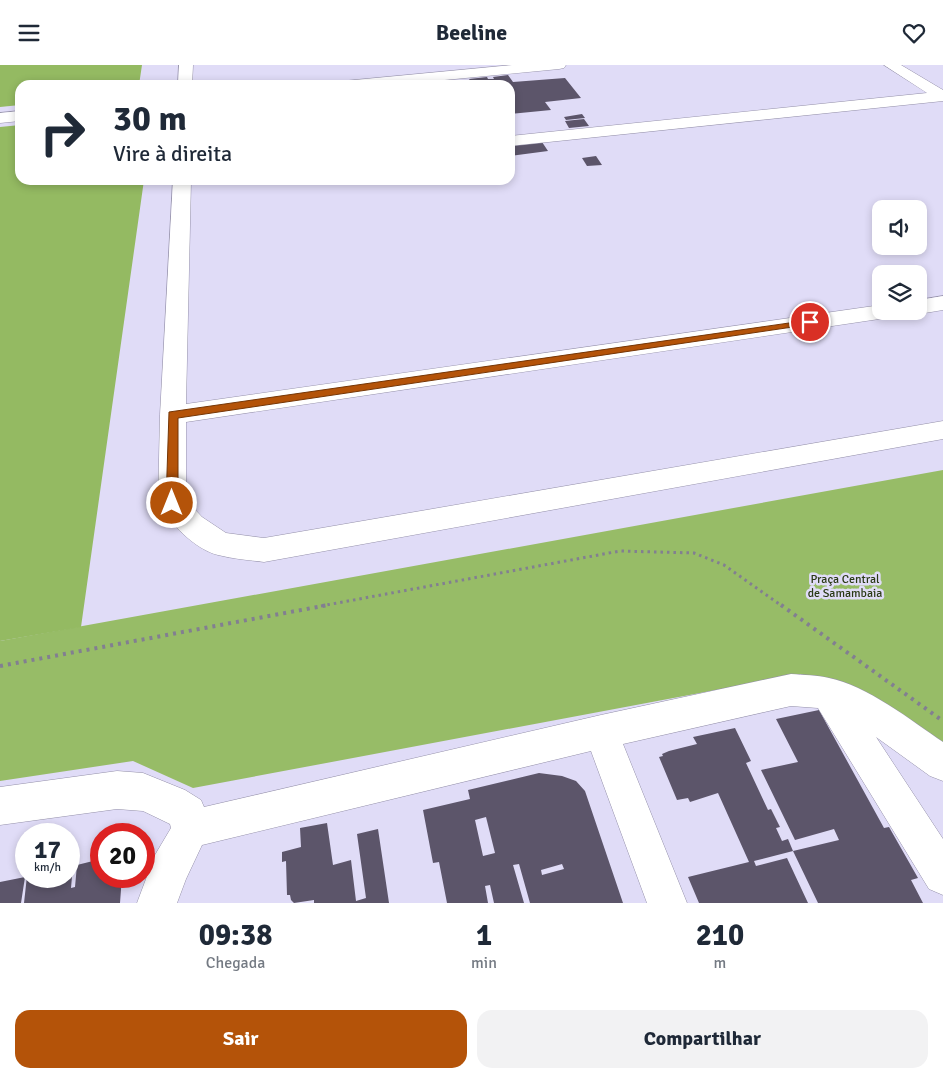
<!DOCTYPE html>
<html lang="pt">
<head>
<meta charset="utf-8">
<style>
  :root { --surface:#fff; --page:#f2f2f3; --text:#1f2937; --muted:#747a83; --accent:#b45309 }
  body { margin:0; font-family:Signika,sans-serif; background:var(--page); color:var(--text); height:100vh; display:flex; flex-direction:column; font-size:19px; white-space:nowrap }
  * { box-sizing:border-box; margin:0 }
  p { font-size:16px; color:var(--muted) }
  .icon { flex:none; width:28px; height:28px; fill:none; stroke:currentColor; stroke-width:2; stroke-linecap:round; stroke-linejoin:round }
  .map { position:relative; height:838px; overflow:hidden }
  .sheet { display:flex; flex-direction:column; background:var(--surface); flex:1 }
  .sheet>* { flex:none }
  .top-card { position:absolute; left:15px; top:15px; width:500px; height:105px; border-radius:15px; box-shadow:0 2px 8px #0003; background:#fff; color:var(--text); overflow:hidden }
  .fabs { position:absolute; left:872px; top:135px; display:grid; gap:10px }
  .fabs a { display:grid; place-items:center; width:55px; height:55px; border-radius:10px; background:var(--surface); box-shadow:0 2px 8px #0003; font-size:25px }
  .speed { position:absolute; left:15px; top:758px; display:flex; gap:10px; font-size:25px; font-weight:700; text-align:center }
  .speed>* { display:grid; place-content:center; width:65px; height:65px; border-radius:50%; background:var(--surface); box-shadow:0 2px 8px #0003; line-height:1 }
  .speed small { font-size:12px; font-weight:400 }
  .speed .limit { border:8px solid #d22; background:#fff; color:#111 }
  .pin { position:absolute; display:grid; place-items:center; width:42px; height:42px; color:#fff; margin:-21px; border:2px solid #fff; border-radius:50%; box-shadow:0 1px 5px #0007 }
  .me { position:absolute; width:55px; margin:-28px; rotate:0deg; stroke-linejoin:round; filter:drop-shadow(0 0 4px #0008) }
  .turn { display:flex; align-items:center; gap:18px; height:105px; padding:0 15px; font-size:22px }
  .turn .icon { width:65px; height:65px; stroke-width:2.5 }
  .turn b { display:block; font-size:35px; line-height:42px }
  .eta { display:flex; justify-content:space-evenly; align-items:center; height:85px; text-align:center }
  .eta b { font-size:30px; font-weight:700; line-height:35px }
  .primary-button { display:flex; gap:10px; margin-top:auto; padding:10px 15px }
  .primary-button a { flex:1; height:58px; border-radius:15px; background:var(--accent); color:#fff; font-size:20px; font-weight:700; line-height:58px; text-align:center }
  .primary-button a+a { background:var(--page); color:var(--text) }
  header { display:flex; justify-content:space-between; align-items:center; height:65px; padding:0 15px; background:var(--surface); font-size:22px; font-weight:700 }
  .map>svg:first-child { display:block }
  .green { fill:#97bc67 }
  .forest { fill:#94ba62 }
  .building { fill:#5c556a; fill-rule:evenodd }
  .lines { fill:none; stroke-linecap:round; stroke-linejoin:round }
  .minor-casing { stroke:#9490a9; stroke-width:1 }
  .path-far1 { stroke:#827f91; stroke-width:3; stroke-dasharray:2.5 4; stroke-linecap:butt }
  .path { stroke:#827f91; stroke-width:4; stroke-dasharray:3 5; stroke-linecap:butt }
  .minor { fill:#fff; fill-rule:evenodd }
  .route { fill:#b45309; stroke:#753606 }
  .labels { text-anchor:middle; stroke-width:5; stroke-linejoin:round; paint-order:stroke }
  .park-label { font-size:12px; fill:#2a3915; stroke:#e0dcf7 }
</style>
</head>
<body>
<header><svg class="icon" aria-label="menu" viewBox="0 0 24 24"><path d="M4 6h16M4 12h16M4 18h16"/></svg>Beeline<svg class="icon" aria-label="heart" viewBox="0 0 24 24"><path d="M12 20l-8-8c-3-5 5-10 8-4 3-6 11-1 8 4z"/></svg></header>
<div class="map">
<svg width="943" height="838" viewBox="0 0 943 838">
  <rect width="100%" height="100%" fill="#e0dcf7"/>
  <path class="green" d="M943 405V690L883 647 801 609 193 723 133 696 0 716V576Z"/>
  <path class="forest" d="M0 0H142L139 20H20V40L0 42Z
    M20 60V115H144L81 562 0 576V62Z"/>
  <path class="building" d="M508 10 513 17 565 13 581 33 545 37 551 45 510 49V20H473L469 14 487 12 488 14H494L493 12Z
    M582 49 585 53 566 55 564 52Z
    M584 54 589 61 569 63 565 56Z
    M542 77 548 86 510 91V80Z
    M596 91 602 100 587 101 582 93Z
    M819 645 884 763 889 762 918 813 911 815 923 838H818L793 786 839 775 834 764 795 775 761 705 798 697 776 654Z
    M735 663 751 696 746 698 768 745 771 744 780 762 776 763 782 776 788 774 793 786 754 796 756 801 787 793 808 838H699L688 812 749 797 718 728 690 737 688 733 677 735 659 692 663 691 662 689 669 686 697 679 693 672Z
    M539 708 562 711 576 716 585 726 623 838H530L519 799 513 800 524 838H494L490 820 485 821 488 838H447L439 797 433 798 423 745 470 734 468 725ZM486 752 495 788 483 791 475 755ZM562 799 564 804 542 810 541 805Z
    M327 758 333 800 351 795 356 836 366 833 357 769 378 764 389 838H314V835L294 838 291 835 290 830H287L286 796 282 797V787L301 782 300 763Z
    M101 794V811H122L120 838H24L27 811H69V801L73 800 71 823 75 822 77 800Z
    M25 812 21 838H0V817Z"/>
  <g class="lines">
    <g class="minor-casing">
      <path id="minor" d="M179 0H193L192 20H178Z
        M512 0H566L564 3 559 4 392 20H337L339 17 344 16Z
        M884 0H901L943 25V36L510 81V71L927 28Z
        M20 46V56L0 58V48Z
        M173 115H191L186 339 881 240V246H897L894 251 886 253 186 357V435L202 452 226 468 264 473 943 356V374L264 497C249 495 233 494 218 490 196 485 169 458 158 438L160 350Z
        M943 231V245L919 249 911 246H919V235Z
        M791 609C804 610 817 610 829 613 866 620 912 656 943 677V716L930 711 876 672 943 774V830L929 824 818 643 791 641 623 679 687 838H647L591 686 202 780 186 814 177 838H137L155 790 171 763 170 759 143 746 117 744 0 760V722L117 706 143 708 185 725 201 735 204 742 601 650Z"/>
    </g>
    <path class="path-far1" d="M321 541 620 486 694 488 724 500 782 541"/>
    <path class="path" d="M781 540 943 656
      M0 601 328 540"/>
    <use href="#minor" class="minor"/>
  </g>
  <path class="route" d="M810 255H813V259L178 353V438L172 443 166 438 169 347Z"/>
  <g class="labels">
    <g class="park-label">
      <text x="845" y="518">Praça Central<tspan x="845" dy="14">de Samambaia</tspan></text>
    </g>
  </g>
</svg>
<div class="fabs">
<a><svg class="icon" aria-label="sound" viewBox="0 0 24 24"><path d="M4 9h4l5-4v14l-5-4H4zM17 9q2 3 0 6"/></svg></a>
<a><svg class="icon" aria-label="layers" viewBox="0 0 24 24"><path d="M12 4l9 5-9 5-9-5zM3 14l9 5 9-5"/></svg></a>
</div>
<div class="speed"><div>17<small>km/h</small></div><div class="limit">20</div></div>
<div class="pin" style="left:810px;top:257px;background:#d93025"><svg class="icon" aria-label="arrive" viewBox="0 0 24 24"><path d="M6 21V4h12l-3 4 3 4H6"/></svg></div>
<svg class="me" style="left:172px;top:438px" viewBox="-20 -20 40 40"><circle r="17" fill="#b45309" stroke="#fff" stroke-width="3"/><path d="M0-11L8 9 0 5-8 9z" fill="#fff"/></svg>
<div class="top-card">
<div class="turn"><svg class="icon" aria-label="right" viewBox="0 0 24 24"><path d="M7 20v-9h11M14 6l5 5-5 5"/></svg><div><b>30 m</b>Vire à direita</div></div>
</div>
</div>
<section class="sheet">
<div class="eta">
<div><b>09:38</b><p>Chegada</p></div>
<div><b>1</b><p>min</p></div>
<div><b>210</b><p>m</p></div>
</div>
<div class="primary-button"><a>Sair</a><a>Compartilhar</a></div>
</section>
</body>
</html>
